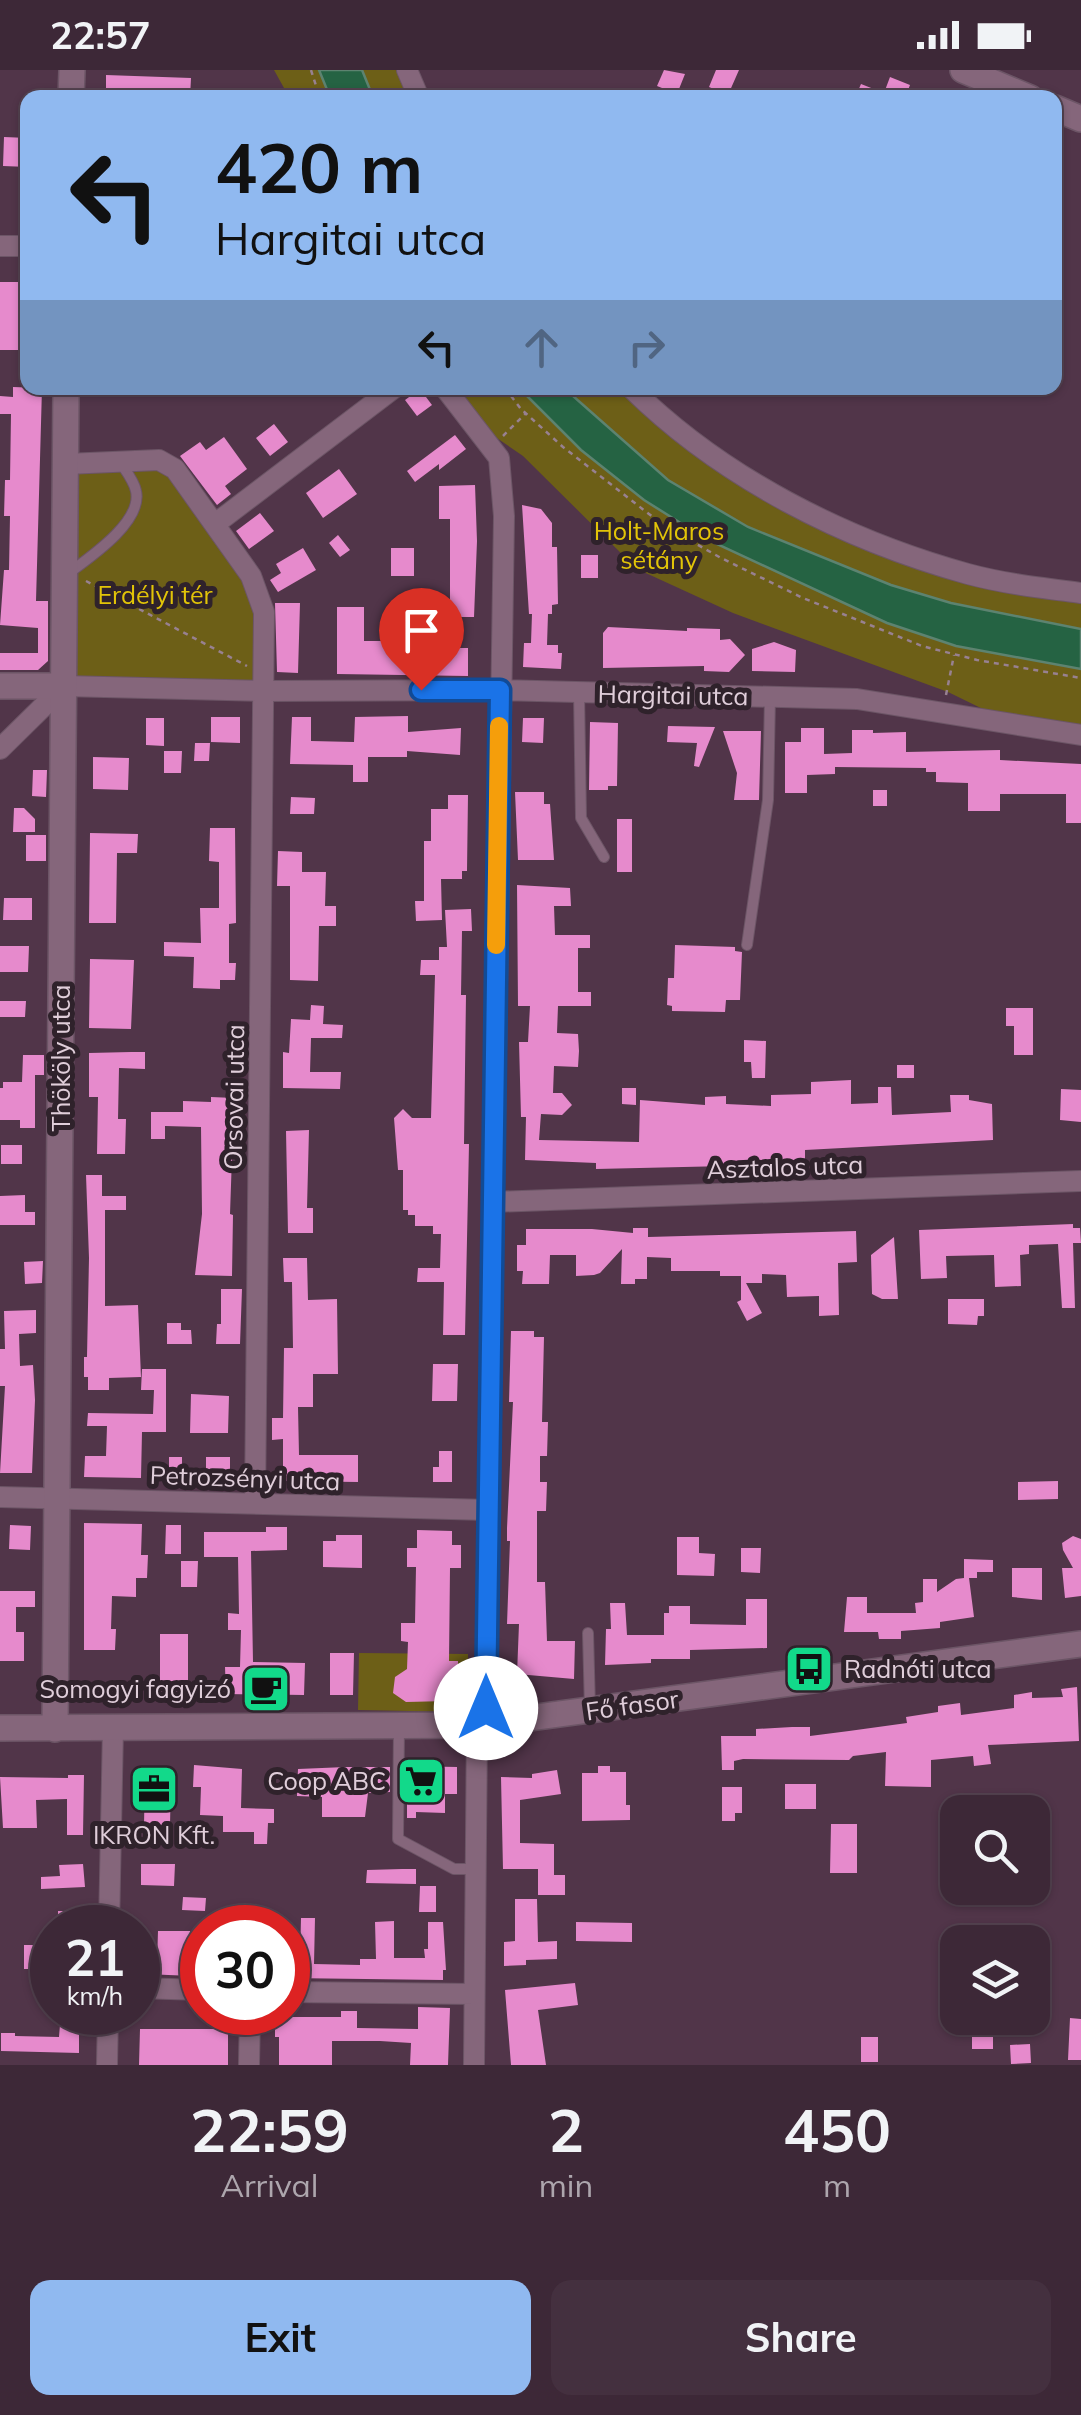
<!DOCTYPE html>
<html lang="en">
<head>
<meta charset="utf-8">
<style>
  :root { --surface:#3d2837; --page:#44303f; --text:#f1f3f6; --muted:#ada6ad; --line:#564452; --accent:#90b9f0 }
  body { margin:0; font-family:Mulish,sans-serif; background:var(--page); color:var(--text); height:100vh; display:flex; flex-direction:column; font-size:38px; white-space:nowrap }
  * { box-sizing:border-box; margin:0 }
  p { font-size:32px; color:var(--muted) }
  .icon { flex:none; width:55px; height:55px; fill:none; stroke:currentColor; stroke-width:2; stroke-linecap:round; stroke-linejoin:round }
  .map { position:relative; height:1995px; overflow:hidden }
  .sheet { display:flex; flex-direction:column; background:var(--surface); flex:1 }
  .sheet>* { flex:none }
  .top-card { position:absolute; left:20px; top:20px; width:1042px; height:305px; border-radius:20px; box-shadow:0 2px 8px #0004,0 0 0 2px var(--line); background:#90b9f0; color:#111; overflow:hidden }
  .buttons { position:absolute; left:940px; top:1725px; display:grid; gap:20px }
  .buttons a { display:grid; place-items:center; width:110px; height:110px; border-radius:20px; background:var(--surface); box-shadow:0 2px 8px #0004,0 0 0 2px var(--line); font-size:50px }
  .speed { position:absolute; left:30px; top:1835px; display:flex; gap:20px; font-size:50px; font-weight:700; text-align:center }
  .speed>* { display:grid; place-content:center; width:130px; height:130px; border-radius:50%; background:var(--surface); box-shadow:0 2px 8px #0004,0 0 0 2px var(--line); line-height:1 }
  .speed small { font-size:25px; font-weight:400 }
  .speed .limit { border:15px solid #d22; background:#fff; color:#111 }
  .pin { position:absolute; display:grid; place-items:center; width:85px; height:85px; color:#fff; margin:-102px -42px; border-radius:50% 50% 50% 0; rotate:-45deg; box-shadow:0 0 10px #0007 }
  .pin .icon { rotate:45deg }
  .me { position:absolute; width:110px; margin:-55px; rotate:0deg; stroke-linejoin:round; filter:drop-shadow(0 0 8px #0008) }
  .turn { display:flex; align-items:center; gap:35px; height:210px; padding:0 30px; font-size:45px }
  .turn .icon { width:130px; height:130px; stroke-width:2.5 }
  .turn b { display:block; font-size:70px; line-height:85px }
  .lanes { display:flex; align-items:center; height:95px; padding:0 30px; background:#0003; justify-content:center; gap:50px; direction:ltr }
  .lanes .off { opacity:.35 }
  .eta { display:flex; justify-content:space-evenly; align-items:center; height:170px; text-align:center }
  .eta b { font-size:60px; font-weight:700; line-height:70px }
  .action { display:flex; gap:20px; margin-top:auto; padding:20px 30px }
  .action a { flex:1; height:115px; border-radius:20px; background:var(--accent); color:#111; font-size:40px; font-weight:700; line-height:115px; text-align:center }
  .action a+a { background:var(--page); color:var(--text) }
  .status { display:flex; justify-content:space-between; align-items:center; height:70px; padding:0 50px; background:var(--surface); direction:ltr }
  .status svg { height:28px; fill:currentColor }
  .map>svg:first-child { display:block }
  .green { fill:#6d5f17 }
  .water { fill:#256343; stroke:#5d8370; stroke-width:2.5 }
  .building { fill:#e68acc }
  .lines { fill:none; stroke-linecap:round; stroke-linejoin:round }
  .service-casing { stroke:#6c5566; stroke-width:12 }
  .minor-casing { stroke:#6c5566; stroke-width:22 }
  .tertiary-casing { stroke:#6c5566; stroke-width:28 }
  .path { stroke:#988191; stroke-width:2.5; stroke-dasharray:5 5; stroke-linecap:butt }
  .service { stroke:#85667b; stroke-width:10 }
  .minor { stroke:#85667b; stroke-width:20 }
  .tertiary { stroke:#85667b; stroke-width:25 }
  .route-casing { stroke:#114b97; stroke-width:25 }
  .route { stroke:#1a73e8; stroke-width:18 }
  .slow { stroke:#f59e0b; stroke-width:18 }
  .labels { text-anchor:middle; stroke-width:10; stroke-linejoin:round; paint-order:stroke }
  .park-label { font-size:25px; fill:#e2c408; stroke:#2f222b }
  .street-label { font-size:25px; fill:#e0ceda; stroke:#2f222b }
  .poi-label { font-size:25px; fill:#e0ceda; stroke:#2f222b; text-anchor:end }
</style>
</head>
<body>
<div class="status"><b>22:57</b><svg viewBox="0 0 49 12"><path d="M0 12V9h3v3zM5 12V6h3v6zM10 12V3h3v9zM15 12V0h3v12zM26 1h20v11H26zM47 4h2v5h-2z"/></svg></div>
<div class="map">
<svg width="1081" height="1995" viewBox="0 0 1081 1995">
  <rect width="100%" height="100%" fill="#513549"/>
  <path class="green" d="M274 0H319L330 27H289Z
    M362 0H407L419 27H373Z
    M456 318H519L581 380 645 430 706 469 887 553 956 576 1081 599V657L989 642 948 622 733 543 637 499 523 386 491 364Z
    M564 318H631L678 360 878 473 1081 523V559L951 533 891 515 747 457 668 410Z
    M159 390 251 506 263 621 64 616 66 394Z
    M359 1583 468 1584 469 1635 461 1642 358 1640Z"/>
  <path class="water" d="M319 0H362L373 27H330Z
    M519 318H564L668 410 748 457 891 515 951 533 1081 559V599L956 576 887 553 706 469 644 430 581 380Z"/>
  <path class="building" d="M664 0 685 4 677 24 657 16Z
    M716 0H739L728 25 709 17Z
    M106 5 191 8 190 28H106Z
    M890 7 910 15 905 28H855L861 14 884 23Z
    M4 67 28 68V97L3 96Z
    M0 212H28V280H0Z
    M13 317 42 318 36 531H48V591L38 600H0V583H38V558L0 555 4 500H9L10 446H4L5 410H10L11 344H0V326L13 327Z
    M420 319 432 335 417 346 405 330Z
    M274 354 288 372 270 386 256 368Z
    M455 365 466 379 439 400V394L415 412 407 401Z
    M224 367 247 399 225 416 231 424 217 435 180 386 200 372 206 380Z
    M339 399 357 424 323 448 306 423Z
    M475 415 477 471 474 547H450V449H439V416Z
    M522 435 541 439 552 453V477H557L558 534 552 535V544H548L547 575H558V583H562L561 599 523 597 524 573H531L532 544H529Z
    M260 443 274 461 249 479 236 461Z
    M338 465 350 480 340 487 329 473Z
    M303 478 316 500 278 522 270 510 281 503 276 494Z
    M391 478H414V506H391Z
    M581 485H598V508H581Z
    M275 533H300L298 603 277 602Z
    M337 537H364V571H413L412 540 447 539 449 578H468V606L337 604Z
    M608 557 687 561V558L720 559V570L730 569 745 585 729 602 704 601V596L603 598V563Z
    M774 572 796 580 795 602 752 601V579Z
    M408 646V662L461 658 460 685 407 681V687H368V712H353V695L290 694 292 647H311V671L354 672 355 647Z
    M211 647H240V673L211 672Z
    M146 648H164V676L146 675Z
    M523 648H544L543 673 522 672Z
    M590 652 618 653 617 716H608V720H589Z
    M668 656 715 657 699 697 694 696 697 673 667 672Z
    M801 658H824V684L852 683V660H873V663L906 662V682L1000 680V690L1081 694V753H1066V724H1000V741H968V713L936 712V702H926V698L835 697V704L807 705V723H785V672H801Z
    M723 661H761L759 730H734L737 703Z
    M195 673H210L209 691H194Z
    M164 681H182L181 703H164Z
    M93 687 129 688 128 720 93 719Z
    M33 700H47L46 727 32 726Z
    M873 720H887V736H873Z
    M515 722H544V734H550L554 790H518Z
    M448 725H468L467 801H462V809H441L442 850 416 851 415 831H424V771H431V739H448Z
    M291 727 315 728 314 744H290Z
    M14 738H24L35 749V762H13Z
    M617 749H632V802H617Z
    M210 758H235L236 853 229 854V893H236L235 910H220V919L193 918 194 887 164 886V872L201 873 200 838H219V792L209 791Z
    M90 763 138 764 137 783H117L116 853H89Z
    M26 765H46V791H26Z
    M278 781 302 782V802H326L325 836H336V856H319L318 911 290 910V816H277Z
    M517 815 570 818 571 836H554L555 865H590V878H578V922H591V936H558L557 963 578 964 579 981 578 997 554 996 553 1023H562L572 1035 562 1045 541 1044 539 1070 639 1072 640 1030 705 1035V1027L726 1026V1034L771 1036V1025L811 1024V1012L851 1010V1034L878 1033V1017H891L892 1045 951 1042 950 1025H969V1030L992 1034 993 1070 805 1080V1090L727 1092V1096L596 1099V1093L525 1090 526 1047H521L519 972H528L530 936H518Z
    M4 828H32V850H3Z
    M471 839 472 861H462L461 925H466L464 1074H469L465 1265H443L444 1212H417L418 1198H440L441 1164H433V1156H415V1145H408V1140H403V1100H398L394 1048 403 1039 412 1048H431L435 905H420L421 890H439V877H447L445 840Z
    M675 875 735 877V881L742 882 740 930H726L725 942 672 941V936L667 935 668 908H674Z
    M0 876H29L28 902H0Z
    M90 889 134 890 131 959 89 958Z
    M0 931H26L25 947H0Z
    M311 935 324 936 323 954 343 955 342 968H311L310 1002H341L340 1019 283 1018V982L289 983 291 949 310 950Z
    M1006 938H1033V985H1014V956H1006Z
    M744 970 766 971 765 1008H752L751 992H744Z
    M229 972 245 973 244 988H229Z
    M131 982H145V999L119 998 118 1049H126L125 1084H97L98 1027H89V983Z
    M23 985H44V1005H35V1058H20V1050H0V1018H3V1012H22Z
    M897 995H914V1008H897Z
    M622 1018H636V1035L622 1034Z
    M1061 1019 1081 1020V1052L1060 1050Z
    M211 1027 234 1028 230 1144 233 1145 232 1206 195 1205 202 1144 201 1057 165 1056V1069H151V1042H183V1031L211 1032Z
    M309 1060 307 1138H313V1163H288L286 1061Z
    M1 1075H22V1094H1Z
    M86 1105H102V1126H126V1140H105V1236L138 1235 141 1307 109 1308V1320H88V1307H84V1287H87L89 1188Z
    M25 1125V1142H35V1155H0V1126Z
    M1073 1154V1158H1080L1081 1173H1073L1075 1238H1062L1058 1174 1029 1175V1184L1020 1185 1021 1216 995 1217 994 1185 946 1186 947 1208 921 1209 919 1160Z
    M633 1158H648V1167L856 1161 857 1192 838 1193 839 1245 819 1246V1226L787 1227 786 1205 762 1204V1213H746L762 1243 747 1251 737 1232 741 1230V1206H720V1201H671V1188L647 1187V1209H635V1214H621L622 1179 600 1203 594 1205 576 1206V1185H550L549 1214H522L523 1201H517V1175H526V1159H592L633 1163Z
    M894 1167 898 1229H882L872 1224 871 1185Z
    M283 1188H307L308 1230 337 1229 338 1304H313V1337H298L299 1385H358V1412L283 1411V1369L272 1370V1348H283L284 1278H293L292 1212H284Z
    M43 1191 42 1213 25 1214 24 1192Z
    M221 1219H242L240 1274H216L217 1254H221Z
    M948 1229H984V1246H978L977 1255 948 1254Z
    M36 1240V1263L19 1264 20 1296 33 1295 35 1330 32 1403H0L5 1316H0V1279H5L4 1241Z
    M167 1253H181V1260H191L192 1274H167Z
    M511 1261H534V1267H544L542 1352H548L547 1386H540V1412H547L546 1441H537V1512H545L547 1571H575L574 1609 517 1604 519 1554H507L510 1471H507V1458L513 1332H509Z
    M433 1294H458L457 1331H432Z
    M142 1299H166V1362H142L141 1408 84 1407 85 1386H106L107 1356H87L88 1343 153 1344 154 1320H141Z
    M191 1324 229 1326 228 1363H190Z
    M439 1381H452V1412H433V1397H439Z
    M169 1387H182V1408H169Z
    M206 1387H230V1411H206Z
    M1058 1411V1429L1018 1430V1412Z
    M84 1453 142 1454 141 1485H148L147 1508H136V1527L112 1526 111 1559H116L115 1580H84Z
    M10 1455 31 1456 30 1480 9 1479Z
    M166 1455H181V1484H165Z
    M266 1457H287V1480L251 1481 253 1592 305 1593 304 1625 226 1624 225 1597H240L241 1560H228V1543L239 1544 238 1487H204V1462H266Z
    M417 1460 452 1461V1475H461V1498H450L449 1591H458V1611H448V1631L406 1632 393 1623 395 1607 407 1599 408 1572 401 1571V1553H415L416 1497H407V1478H417Z
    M336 1465H362V1498L323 1497V1471H336Z
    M1073 1466 1081 1469V1526L1065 1528 1062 1498H1073L1063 1480 1062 1473Z
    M677 1467H699V1483L715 1484 714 1506 677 1505Z
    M741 1478H761L760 1503 741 1502Z
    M964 1489 993 1490V1502H977V1508H969L974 1547 940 1552V1558L901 1561V1569H879L878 1562H844L847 1527H867V1543H916L915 1533 923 1532V1509H937V1522L956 1509 964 1508Z
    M181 1491H198L197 1517H181Z
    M1012 1498H1042V1530L1012 1527Z
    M0 1521H35V1537H16V1562H24V1591H0Z
    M746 1529H767V1578L690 1580V1589H651V1593L605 1595 606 1559H611L610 1533H625L627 1565H664V1543H669V1536H690V1554L746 1555Z
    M160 1564H188V1622H160Z
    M330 1583H354L353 1625H330Z
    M1077 1617 1079 1671 988 1675 991 1694 974 1696 973 1686 931 1690V1717L885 1716 886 1682 853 1686 849 1690 743 1689 734 1691V1700H722L721 1666H756V1659L792 1657H810V1666L849 1661 907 1653 906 1647 938 1642V1636L960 1633 961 1645 1014 1638V1625L1032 1622V1628L1063 1627 1061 1619Z
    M194 1695 242 1699 241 1738 274 1739V1753H268L267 1774H254V1762H223V1746L200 1745 201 1717H193Z
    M407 1696 457 1697V1724H445V1743L416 1742V1748H407Z
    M598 1696H610V1702H626V1735H630V1750L582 1751V1703H598Z
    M346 1697H390V1722L368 1723 365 1747H322V1727L297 1726 298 1699Z
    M145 1698 171 1706 170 1756H144Z
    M557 1700 561 1724 520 1730V1773L554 1774V1805H565V1825H538V1799H503L501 1707 532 1708V1704Z
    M68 1705H84L83 1765H67V1729L36 1730 37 1758H3L0 1707 68 1708Z
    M785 1714H816V1739H785Z
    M722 1717H742V1743H735V1751H722Z
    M831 1754H857V1803H830Z
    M83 1794 85 1817 41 1819V1807L60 1806 59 1795Z
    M141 1794H175L174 1816 141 1815Z
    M402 1799H416V1814L366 1813 367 1800Z
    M420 1816H436V1842H419Z
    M183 1827 206 1828 205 1841 182 1840Z
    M515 1829H537L538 1872 557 1871V1889L526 1890V1895L504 1896V1872L515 1871Z
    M58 1841H83L82 1855H58Z
    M301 1848H315L314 1894 360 1895V1889H376L375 1852 394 1851V1888H425L424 1879H428V1852H443L446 1900H443V1910L288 1908V1891H300Z
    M576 1852 632 1853V1872L576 1871Z
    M158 1861H190L192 1906 145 1904V1893H157Z
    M24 1875H44V1899H24Z
    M575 1913 578 1935 538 1940 546 1995H511L505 1920Z
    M418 1937 450 1938 448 1995H410L411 1973 380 1971H332V1995H279V1967H275V1947H341V1941H357V1958L418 1959Z
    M61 1942H79V1983L1 1981V1963H15V1966L59 1967Z
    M1070 1948 1081 1949V1990H1068Z
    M972 1957H993V1979H972Z
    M140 1959H228V1995H139Z
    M861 1967H878V1992H861Z
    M1030 1974 1031 1993 1011 1994 1010 1975Z"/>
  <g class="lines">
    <g class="service-casing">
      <path id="service" d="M66 505C89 488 143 452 136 421 134 411 126 401 120 392
        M579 622 581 748 604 787
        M747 875 768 730 770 627
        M588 1563 590 1639
        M399 1655 398 1769 454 1799H475"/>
    </g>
    <g class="minor-casing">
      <path id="minor" d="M407 0 419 28
        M0 176H28
        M445 318 499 388 504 446 486 1654
        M631 318C722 408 845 470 968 504 1005 514 1043 518 1081 523
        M66 394 159 390 175 399 251 506 264 542 255 1433
        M215 454 394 318
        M0 679 64 616 263 621 500 620 857 629 1081 665
        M492 1132 1081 1111
        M0 1427 488 1440
        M109 1858 113 1658
        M138 1918 202 1920
        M288 1922 474 1924
        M107 1995 108 1942
        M249 1995 250 1942
        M474 1995 477 1655"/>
    </g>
    <g class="tertiary-casing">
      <path id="tertiary" d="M963 0 1030 28
        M71 28 72 0
        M1055 38 1081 49
        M0 616H64
        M0 1658 477 1655 1081 1574
        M55 1659 66 318"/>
    </g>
    <path class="path" d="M311 0 320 28
      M505 318 521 339 563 377 663 455 721 488 803 528 922 576 977 590 1081 608
      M503 366 526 343
      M86 511 247 596
      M946 625 954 585
      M449 1614H469"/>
    <use href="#service" class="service"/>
    <use href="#minor" class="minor"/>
    <use href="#tertiary" class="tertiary"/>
  </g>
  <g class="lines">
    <g class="route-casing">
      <path id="route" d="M421 620H500L486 1638"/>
    </g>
    <use href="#route" class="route"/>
    <path class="slow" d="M496 875 499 656"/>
  </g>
  <defs>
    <g id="bus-square" transform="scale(2.5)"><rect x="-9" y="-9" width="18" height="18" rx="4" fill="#12d98a" stroke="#2f222b"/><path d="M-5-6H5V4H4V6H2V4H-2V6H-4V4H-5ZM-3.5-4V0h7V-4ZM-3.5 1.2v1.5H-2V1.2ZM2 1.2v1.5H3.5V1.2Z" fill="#111"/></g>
    <g id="cafe-square" transform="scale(2.5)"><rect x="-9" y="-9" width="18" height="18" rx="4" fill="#12d98a" stroke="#2f222b"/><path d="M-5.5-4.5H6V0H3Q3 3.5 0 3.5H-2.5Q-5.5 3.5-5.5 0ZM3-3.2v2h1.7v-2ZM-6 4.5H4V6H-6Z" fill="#111"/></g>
    <g id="supermarket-square" transform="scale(2.5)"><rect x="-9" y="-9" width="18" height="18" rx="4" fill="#12d98a" stroke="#2f222b"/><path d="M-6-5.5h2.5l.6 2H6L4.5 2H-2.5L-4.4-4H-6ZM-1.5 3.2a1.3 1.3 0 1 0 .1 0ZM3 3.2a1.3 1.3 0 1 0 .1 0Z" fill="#111"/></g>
    <g id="office-square" transform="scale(2.5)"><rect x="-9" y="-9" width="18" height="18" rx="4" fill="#12d98a" stroke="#2f222b"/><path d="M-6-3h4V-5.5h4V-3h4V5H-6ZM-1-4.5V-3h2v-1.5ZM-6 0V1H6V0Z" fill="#111"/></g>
  </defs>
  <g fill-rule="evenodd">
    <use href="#bus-square" x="809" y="1599"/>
    <use href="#cafe-square" x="266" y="1619"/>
    <use href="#supermarket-square" x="421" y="1711"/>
    <use href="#office-square" x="154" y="1719"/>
  </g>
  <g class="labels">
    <g class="park-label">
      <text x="659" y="470">Holt-Maros<tspan x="659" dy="29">sétány</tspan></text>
      <text x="155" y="534">Erdélyi tér</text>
    </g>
    <g class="street-label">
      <text transform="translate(673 625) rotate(1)" y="9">Hargitai utca</text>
      <text transform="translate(61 988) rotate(-90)" y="9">Thököly utca</text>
      <text transform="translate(234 1027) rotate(-89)" y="9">Orsovai utca</text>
      <text transform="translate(785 1097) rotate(-2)" y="9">Asztalos utca</text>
      <text transform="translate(245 1408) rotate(2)" y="9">Petrozsényi utca</text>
      <text transform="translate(632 1635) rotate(-8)" y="9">Fő fasor</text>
    </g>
    <g class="poi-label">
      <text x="844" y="1608" text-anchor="start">Radnóti utca</text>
      <text x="231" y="1628">Somogyi fagyizó</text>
      <text x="386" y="1720">Coop ABC</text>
      <text x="154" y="1774" text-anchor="middle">IKRON Kft.</text>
    </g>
  </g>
</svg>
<div class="buttons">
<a><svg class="icon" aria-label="search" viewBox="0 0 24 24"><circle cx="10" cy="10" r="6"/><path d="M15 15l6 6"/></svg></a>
<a><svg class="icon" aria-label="layers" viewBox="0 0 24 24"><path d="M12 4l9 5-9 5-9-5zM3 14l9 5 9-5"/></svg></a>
</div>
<div class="speed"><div>21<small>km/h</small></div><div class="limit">30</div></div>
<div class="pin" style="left:421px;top:620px;background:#d93025"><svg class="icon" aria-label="arrive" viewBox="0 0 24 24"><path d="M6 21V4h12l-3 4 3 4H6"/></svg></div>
<svg class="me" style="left:486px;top:1638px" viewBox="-20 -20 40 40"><circle r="19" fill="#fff"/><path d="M0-13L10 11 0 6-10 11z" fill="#1a73e8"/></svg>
<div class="top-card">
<div class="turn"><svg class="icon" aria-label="left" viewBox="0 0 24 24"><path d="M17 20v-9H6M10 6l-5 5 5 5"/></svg><div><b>420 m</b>Hargitai utca</div></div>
<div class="lanes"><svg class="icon" aria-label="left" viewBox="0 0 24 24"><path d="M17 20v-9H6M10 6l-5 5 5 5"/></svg><svg class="icon off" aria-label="ahead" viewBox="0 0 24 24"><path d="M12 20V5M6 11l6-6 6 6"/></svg><svg class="icon off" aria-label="right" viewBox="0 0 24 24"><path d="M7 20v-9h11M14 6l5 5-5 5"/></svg></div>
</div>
</div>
<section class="sheet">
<div class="eta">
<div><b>22:59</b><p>Arrival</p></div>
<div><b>2</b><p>min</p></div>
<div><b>450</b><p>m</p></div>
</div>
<div class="action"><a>Exit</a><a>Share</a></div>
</section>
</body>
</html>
